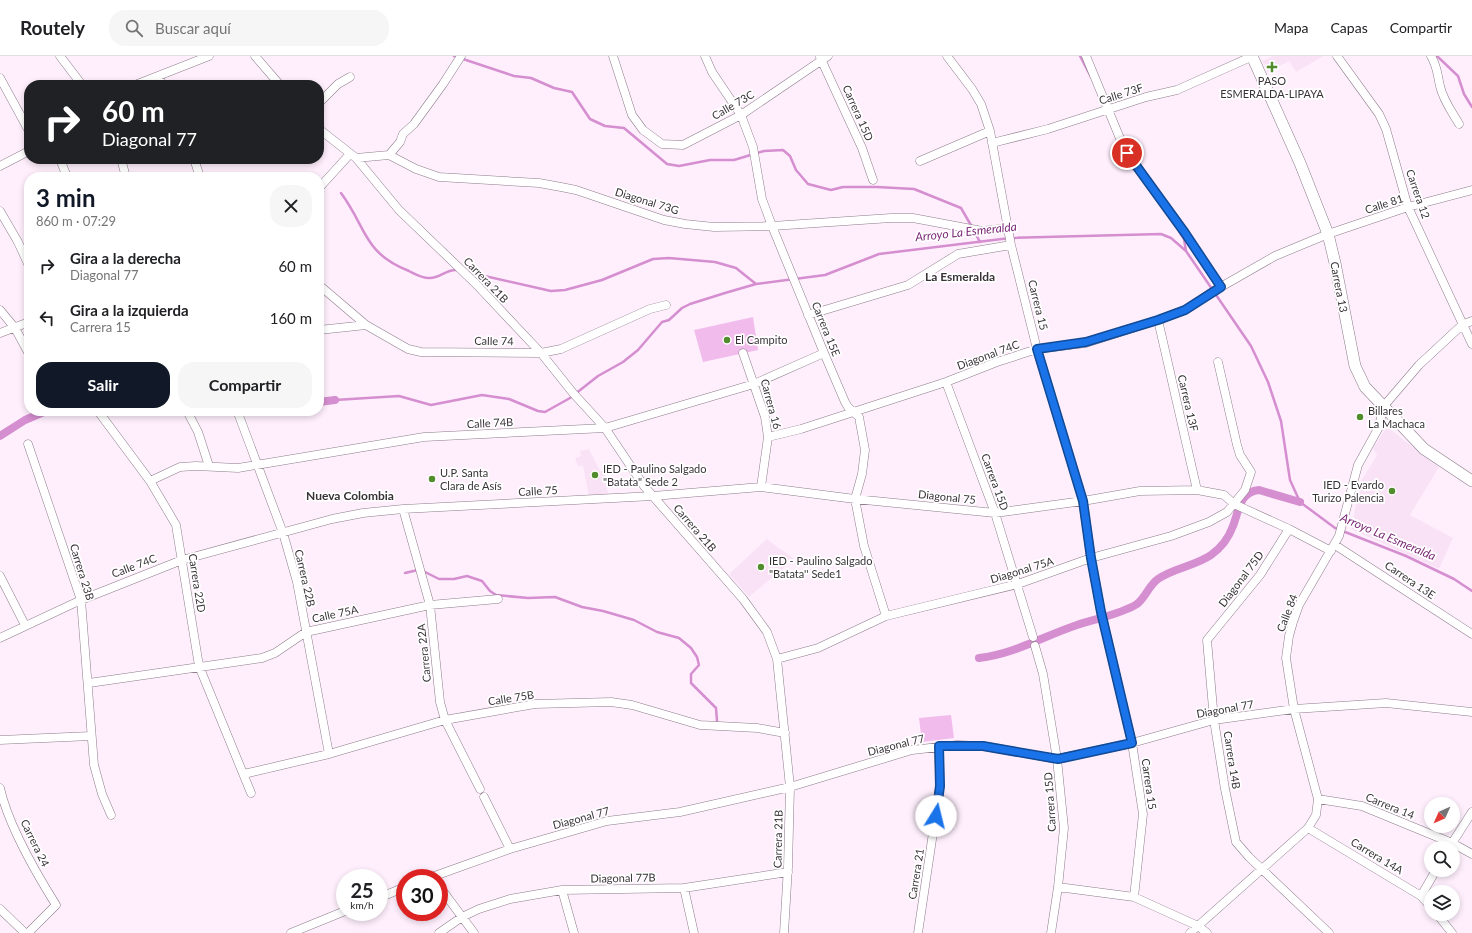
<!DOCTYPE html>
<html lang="es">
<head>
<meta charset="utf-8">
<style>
  :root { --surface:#fff; --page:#f6f6f6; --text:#202124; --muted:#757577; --line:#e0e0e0; --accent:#111827 }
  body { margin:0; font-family:Lato,sans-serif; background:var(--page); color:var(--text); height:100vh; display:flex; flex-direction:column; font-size:15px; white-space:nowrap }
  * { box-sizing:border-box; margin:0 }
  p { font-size:13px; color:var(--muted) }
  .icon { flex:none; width:22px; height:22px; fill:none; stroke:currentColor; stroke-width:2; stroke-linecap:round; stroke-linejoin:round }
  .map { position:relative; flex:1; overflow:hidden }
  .sheet { position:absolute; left:24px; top:116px; width:300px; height:244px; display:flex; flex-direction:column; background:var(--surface); border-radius:16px; box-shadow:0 2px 6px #0003 }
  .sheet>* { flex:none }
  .top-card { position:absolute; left:24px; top:24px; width:300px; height:84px; border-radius:16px; box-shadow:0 2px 6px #0003; background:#202124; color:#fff; overflow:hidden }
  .needle { width:26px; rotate:225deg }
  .controls { position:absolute; left:1424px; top:741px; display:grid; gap:8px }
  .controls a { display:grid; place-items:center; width:36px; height:36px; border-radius:50%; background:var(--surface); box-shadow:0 2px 6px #0003; font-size:20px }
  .speed { position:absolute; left:336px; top:813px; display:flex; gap:8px; font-size:20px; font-weight:700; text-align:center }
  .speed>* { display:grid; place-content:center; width:52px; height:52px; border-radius:50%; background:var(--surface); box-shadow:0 2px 6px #0003; line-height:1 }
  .speed small { font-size:10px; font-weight:400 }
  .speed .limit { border:6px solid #d22; background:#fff; color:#111 }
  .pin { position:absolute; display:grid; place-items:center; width:34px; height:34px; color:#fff; margin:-17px; border:2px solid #fff; border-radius:50%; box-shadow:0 1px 4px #0007 }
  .me { position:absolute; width:44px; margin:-22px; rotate:9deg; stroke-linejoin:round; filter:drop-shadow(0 0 3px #0008) }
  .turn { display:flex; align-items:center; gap:14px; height:84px; padding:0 12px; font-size:18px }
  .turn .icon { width:52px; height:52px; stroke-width:2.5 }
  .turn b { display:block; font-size:28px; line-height:34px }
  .round { display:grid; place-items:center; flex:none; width:42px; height:42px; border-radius:16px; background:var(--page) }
  .headline { display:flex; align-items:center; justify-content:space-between; height:68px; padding:0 12px }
  h1 { font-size:24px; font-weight:700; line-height:30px; color:var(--accent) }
  .button { display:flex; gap:8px; margin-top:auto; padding:8px 12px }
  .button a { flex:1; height:46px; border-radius:16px; background:var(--accent); color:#fff; font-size:16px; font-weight:700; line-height:46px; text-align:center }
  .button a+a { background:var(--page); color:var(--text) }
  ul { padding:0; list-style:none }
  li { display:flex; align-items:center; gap:12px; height:52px; padding:0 12px }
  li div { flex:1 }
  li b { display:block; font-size:15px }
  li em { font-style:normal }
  header { display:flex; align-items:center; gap:24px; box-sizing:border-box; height:56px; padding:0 20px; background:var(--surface); border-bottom:1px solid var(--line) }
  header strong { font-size:19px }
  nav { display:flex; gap:22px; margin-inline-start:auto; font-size:14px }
  .search { width:280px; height:36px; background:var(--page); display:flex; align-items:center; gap:10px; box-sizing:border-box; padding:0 14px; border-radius:16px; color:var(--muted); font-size:15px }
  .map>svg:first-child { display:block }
  .built { fill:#f9e2f6 }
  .pitch { fill:#f1bcec }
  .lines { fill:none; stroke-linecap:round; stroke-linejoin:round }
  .stream { stroke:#d58ecf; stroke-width:2.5 }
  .canal { stroke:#d58ecf; stroke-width:8 }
  .street-casing { stroke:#8c7d8a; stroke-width:9 }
  .secondary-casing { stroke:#8c7d8a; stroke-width:12 }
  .street { stroke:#fff; stroke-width:8 }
  .secondary { stroke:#fff; stroke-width:11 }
  .route-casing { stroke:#114b97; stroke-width:10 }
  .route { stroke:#1a73e8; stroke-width:7 }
  .poi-dot { fill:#518d2c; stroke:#fff; stroke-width:1.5 }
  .labels { text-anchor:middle; stroke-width:3.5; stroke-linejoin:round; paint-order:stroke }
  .poi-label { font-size:11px; fill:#393338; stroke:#fff; text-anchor:start }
  .street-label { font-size:11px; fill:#393338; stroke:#fff }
  .water-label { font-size:12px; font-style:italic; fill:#7b2978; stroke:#fff }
  .neighbourhood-label { font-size:12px; font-weight:bold; fill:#393338; stroke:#fff }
</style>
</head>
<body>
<header>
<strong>Routely</strong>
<div class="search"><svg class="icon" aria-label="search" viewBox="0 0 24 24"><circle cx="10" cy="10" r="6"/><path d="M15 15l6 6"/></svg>Buscar aquí</div>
<nav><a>Mapa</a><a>Capas</a><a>Compartir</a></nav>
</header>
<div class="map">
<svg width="1472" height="877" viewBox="0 0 1472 877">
  <rect width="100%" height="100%" fill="#ffeffd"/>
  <path class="built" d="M1273 0H1322V1L1296 16 1289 5 1268 16 1262 5Z
    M1387 371 1439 411 1410 459 1453 482 1439 513 1351 473 1361 425 1377 399 1373 392Z
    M589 393 600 415H604L608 438 589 441 583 410H578L575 402 581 400 580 395Z
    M767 483 794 503 749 541 729 518Z"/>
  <path class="pitch" d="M753 261 758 294 703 306 694 274Z
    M951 659 954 682 922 686 919 662Z"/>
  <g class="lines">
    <path class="stream" d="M454 0 514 20 531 22 554 32 572 36 590 63 605 70 624 72 667 108 679 110 710 104H734L764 95 783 94 790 100 796 114 808 128 831 134 843 131H877L914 133 961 152 972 171
      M1080 0 1091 21
      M1437 0 1458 20 1464 38 1472 51
      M1118 87 1125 100
      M341 137C367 172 363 197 409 215 415 218 422 222 429 222 439 223 446 213 457 214
      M974 175 980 186
      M1179 175 1184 183 1186 195
      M467 216 551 235 565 234 602 224 653 203 669 202 715 206 736 212 756 228
      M335 344 399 340 431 349 482 339 509 343 538 355 545 356 570 342 598 320 623 306 638 294 662 266 669 264 682 252 690 248 725 237 756 228 825 219 879 198 1010 182 1161 178 1171 182 1186 195 1251 290 1268 326 1281 365 1290 424 1300 446 1335 472 1406 500 1454 523 1472 535
      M423 515 439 523H454L467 520 482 525 490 535 496 539 528 542 555 541 582 551 603 555 634 564 657 576 679 582 691 592 697 601 699 609 691 618V627L716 652 717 665
      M405 517 418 514"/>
    <path class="canal" d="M319 346 335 344
      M0 380 25 364 46 355
      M979 602C1014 598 1044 580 1077 569 1094 563 1122 558 1137 548 1146 541 1149 529 1158 523 1174 512 1195 510 1211 499 1221 492 1229 481 1233 470 1239 455 1239 436 1259 434L1300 446"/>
    <g class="street-casing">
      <path id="street" d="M60 0 82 29
        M255 0 280 29
        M613 0 632 59 643 74 662 88 683 89 741 59 828 0
        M705 0 712 16 741 59 753 91 762 143 772 170 824 297 845 346 848 351 859 361 865 394 862 418 855 443 864 490 886 560
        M947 0 972 33 981 48 990 75 1011 189 1037 293 1083 445 1091 502 1101 556 1132 687 1143 758 1134 841
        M1086 0 1119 80 1127 97 1185 177 1221 231
        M1337 0 1379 58 1386 73 1408 151 1472 288
        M1431 0C1438 12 1437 18 1440 30 1443 44 1452 56 1459 68
        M820 1 862 92 873 124
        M158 20 163 29
        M0 22 29 75
        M135 29 209 0
        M319 47 338 28 350 21
        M319 73 356 102 399 154 476 228 541 297 573 337 605 372 644 430 743 543 767 576 777 603 790 731 788 811 784 877
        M992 87 1048 73 1146 41 1177 34 1253 0
        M389 99 400 86 403 78 414 68 443 28 461 0
        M356 102 389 99 416 113 439 121 539 127 561 131 576 134 664 164 685 168 714 171 772 170 891 162H913L982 175 1009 172
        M60 103 67 121
        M121 103 126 121
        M194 103 200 121
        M920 105 990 75
        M0 110 29 95
        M319 132 350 98
        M0 155 18 186 29 210
        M319 229 366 269
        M0 254 15 272 29 298
        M808 259 908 229 958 198 1011 189
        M1158 264 1197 434
        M319 274 366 269 408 293 421 296 541 297 561 293 650 253 666 249
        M0 277 29 266
        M743 297 765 361 768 381 761 431
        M946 326 995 457 1033 581
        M98 355 150 425 176 469 199 610 251 737
        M187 355 198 376 209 410
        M238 357 283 477 297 526 329 698
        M768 381 801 373 946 326 997 306 1037 293 1086 287 1158 264 1185 254 1212 236 1275 200 1328 178 1408 151 1472 134
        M28 388 81 544 94 709 102 738 111 759
        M150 425 180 411 196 410 238 412 424 381 605 372 754 328 824 297
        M403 453 430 549 440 646 445 664 480 733
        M1289 473 1260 519 1207 584 1214 664 1225 733 1236 786 1249 801 1329 877
        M1335 489 1472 578
        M0 520 25 569
        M0 582 81 544 182 504 332 463 363 457 403 453 653 440 761 431 855 443 995 457 1083 445 1140 435 1197 434 1224 439 1234 448 1289 473 1331 495
        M1035 590 1043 618 1057 703 1064 772 1058 831 1051 877
        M777 603 818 592 886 560 1018 528 1091 502 1171 480 1209 466 1227 456 1245 434 1251 416 1240 399 1237 389 1218 306
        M89 627 262 602 275 597 306 576 430 549 498 543
        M0 684 91 680
        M244 718 329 698 445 664 535 648 611 646 632 649 700 669 757 672 785 677
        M0 732C8 768 36 817 56 849L28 877
        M484 741 510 793
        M1318 743 1362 750 1452 787 1472 798
        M1308 772 1421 840 1431 851
        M1449 792 1472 756
        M429 822 510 793 607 765 680 756 790 731 912 694 957 689 983 690 1057 703 1132 687 1214 664 1294 653 1386 647 1472 656
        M439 830 474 877
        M1058 831 1134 841 1198 870 1207 877
        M684 832 694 877
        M562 834 574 877
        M1421 840 1436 814
        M379 842 405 831
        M0 853 25 877
        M1437 858 1452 877
        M291 877 345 855
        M439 877 462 861 479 853 510 843 562 834 684 832 788 816
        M918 877 940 730 939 690
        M1190 877 1308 772 1316 759 1318 743 1294 653 1286 602 1289 580 1293 566 1299 549 1339 480 1358 409 1379 371 1383 351 1419 309 1462 269 1472 265"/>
    </g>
    <g class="secondary-casing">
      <path id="secondary" d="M1252 0 1300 107 1328 178 1335 207 1355 310 1365 331 1424 393 1472 425"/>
    </g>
    <use href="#street" class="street"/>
    <use href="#secondary" class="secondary"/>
  </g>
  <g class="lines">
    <g class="route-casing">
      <path id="route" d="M936 760 940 730 939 690H983L1058 703 1132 687 1101 556 1091 502 1083 445 1037 293 1086 286 1158 264 1185 254 1221 231 1185 177 1127 97"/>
    </g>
    <use href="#route" class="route"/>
  </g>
  <g class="poi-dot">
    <path d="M1270 5h4v4h4v4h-4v4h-4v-4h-4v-4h4z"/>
    <circle cx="727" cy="284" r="4"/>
    <circle cx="1360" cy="361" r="4"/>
    <circle cx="595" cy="419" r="4"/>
    <circle cx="432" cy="423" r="4"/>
    <circle cx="1392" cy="435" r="4"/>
    <circle cx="761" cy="511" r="4"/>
  </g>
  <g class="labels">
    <g class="poi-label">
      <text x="1272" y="29" text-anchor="middle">PASO<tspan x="1272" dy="13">ESMERALDA-LIPAYA</tspan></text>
      <text x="735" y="288">El Campito</text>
      <text x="1368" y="359">Billares<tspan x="1368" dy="13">La Machaca</tspan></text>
      <text x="603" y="417">IED - Paulino Salgado<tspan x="603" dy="13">"Batata" Sede 2</tspan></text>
      <text x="440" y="421">U.P. Santa<tspan x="440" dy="13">Clara de Asís</tspan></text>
      <text x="1384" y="433" text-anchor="end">IED - Evardo<tspan x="1384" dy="13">Turizo Palencia</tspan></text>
      <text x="769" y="509">IED - Paulino Salgado<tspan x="769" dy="13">"Batata'' Sede1</tspan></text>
    </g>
    <g class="street-label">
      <text transform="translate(1121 38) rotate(-18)" y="4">Calle 73F</text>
      <text transform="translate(733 49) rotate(-30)" y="4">Calle 73C</text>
      <text transform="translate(858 57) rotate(66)" y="4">Carrera 15D</text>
      <text transform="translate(1418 138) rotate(71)" y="4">Carrera 12</text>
      <text transform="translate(647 145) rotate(17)" y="4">Diagonal 73G</text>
      <text transform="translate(1384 148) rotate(-18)" y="4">Calle 81</text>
      <text transform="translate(486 224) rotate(46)" y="4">Carrera 21B</text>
      <text transform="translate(1339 231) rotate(79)" y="4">Carrera 13</text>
      <text transform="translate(1038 249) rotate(76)" y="4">Carrera 15</text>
      <text transform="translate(826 273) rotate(68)" y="4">Carrera 15E</text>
      <text transform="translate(494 285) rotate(1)" y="4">Calle 74</text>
      <text transform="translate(988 299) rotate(-20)" y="4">Diagonal 74C</text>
      <text transform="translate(1188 347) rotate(77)" y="4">Carrera 13F</text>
      <text transform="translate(771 348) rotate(75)" y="4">Carrera 16</text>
      <text transform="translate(490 367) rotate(-3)" y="4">Calle 74B</text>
      <text transform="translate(995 426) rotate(70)" y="4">Carrera 15D</text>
      <text transform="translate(538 435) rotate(-3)" y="4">Calle 75</text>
      <text transform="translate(947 441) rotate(6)" y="4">Diagonal 75</text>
      <text transform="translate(695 472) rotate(49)" y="4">Carrera 21B</text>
      <text transform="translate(134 510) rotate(-21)" y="4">Calle 74C</text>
      <text transform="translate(1022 514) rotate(-17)" y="4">Diagonal 75A</text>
      <text transform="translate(82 516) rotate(73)" y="4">Carrera 23B</text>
      <text transform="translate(305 522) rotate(77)" y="4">Carrera 22B</text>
      <text transform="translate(1241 523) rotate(-53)" y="4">Diagonal 75D</text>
      <text transform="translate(1410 524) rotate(34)" y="4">Carrera 13E</text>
      <text transform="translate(197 527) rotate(81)" y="4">Carrera 22D</text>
      <text transform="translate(1287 557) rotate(-69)" y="4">Calle 84</text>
      <text transform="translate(335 558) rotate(-12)" y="4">Calle 75A</text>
      <text transform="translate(424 597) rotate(-96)" y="4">Carrera 22A</text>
      <text transform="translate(511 642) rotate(-9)" y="4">Calle 75B</text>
      <text transform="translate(1225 653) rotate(-10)" y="4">Diagonal 77</text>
      <text transform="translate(896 689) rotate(-14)" y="4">Diagonal 77</text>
      <text transform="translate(1232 704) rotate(81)" y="4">Carrera 14B</text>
      <text transform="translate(1149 728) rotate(82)" y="4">Carrera 15</text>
      <text transform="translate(1050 746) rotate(-94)" y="4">Carrera 15D</text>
      <text transform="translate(1390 750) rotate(22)" y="4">Carrera 14</text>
      <text transform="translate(581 762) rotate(-15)" y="4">Diagonal 77</text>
      <text transform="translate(778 783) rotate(-89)" y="4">Carrera 21B</text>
      <text transform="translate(35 787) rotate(64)" y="4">Carrera 24</text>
      <text transform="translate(1377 800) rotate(31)" y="4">Carrera 14A</text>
      <text transform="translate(916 818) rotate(-81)" y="4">Carrera 21</text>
      <text transform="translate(623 822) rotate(-1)" y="4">Diagonal 77B</text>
    </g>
    <g class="water-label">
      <text transform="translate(966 176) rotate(-6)" y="4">Arroyo La Esmeralda</text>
      <text transform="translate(1388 481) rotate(23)" y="4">Arroyo La Esmeralda</text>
    </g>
    <g class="neighbourhood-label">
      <text x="960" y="225">La Esmeralda</text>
      <text x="350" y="444">Nueva Colombia</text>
    </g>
  </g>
</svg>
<div class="controls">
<a><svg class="needle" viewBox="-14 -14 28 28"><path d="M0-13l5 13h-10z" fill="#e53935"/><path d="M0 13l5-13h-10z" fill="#757577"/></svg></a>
<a><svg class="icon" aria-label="search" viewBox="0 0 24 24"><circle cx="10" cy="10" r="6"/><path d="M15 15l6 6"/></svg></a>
<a><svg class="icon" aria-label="layers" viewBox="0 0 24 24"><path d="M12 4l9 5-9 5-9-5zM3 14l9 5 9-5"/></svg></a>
</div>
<div class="speed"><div>25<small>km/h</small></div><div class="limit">30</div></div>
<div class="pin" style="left:1127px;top:97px;background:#d93025"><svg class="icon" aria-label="arrive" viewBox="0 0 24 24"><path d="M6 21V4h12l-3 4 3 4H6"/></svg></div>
<svg class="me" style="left:936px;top:760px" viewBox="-20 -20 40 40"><circle r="19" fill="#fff"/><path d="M0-13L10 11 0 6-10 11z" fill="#1a73e8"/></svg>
<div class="top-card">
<div class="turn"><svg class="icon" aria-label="right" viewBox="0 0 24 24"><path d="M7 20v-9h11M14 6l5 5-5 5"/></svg><div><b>60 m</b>Diagonal 77</div></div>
</div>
<section class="sheet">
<div class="headline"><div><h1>3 min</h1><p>860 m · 07:29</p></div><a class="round"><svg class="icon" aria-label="close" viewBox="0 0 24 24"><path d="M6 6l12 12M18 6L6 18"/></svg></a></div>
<ul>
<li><svg class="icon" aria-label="right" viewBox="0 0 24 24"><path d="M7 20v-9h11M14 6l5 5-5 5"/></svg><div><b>Gira a la derecha</b><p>Diagonal 77</p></div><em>60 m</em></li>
<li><svg class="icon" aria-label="left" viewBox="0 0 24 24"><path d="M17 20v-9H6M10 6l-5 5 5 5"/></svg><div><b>Gira a la izquierda</b><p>Carrera 15</p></div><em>160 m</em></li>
</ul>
<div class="button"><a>Salir</a><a>Compartir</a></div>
</section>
</div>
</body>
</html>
